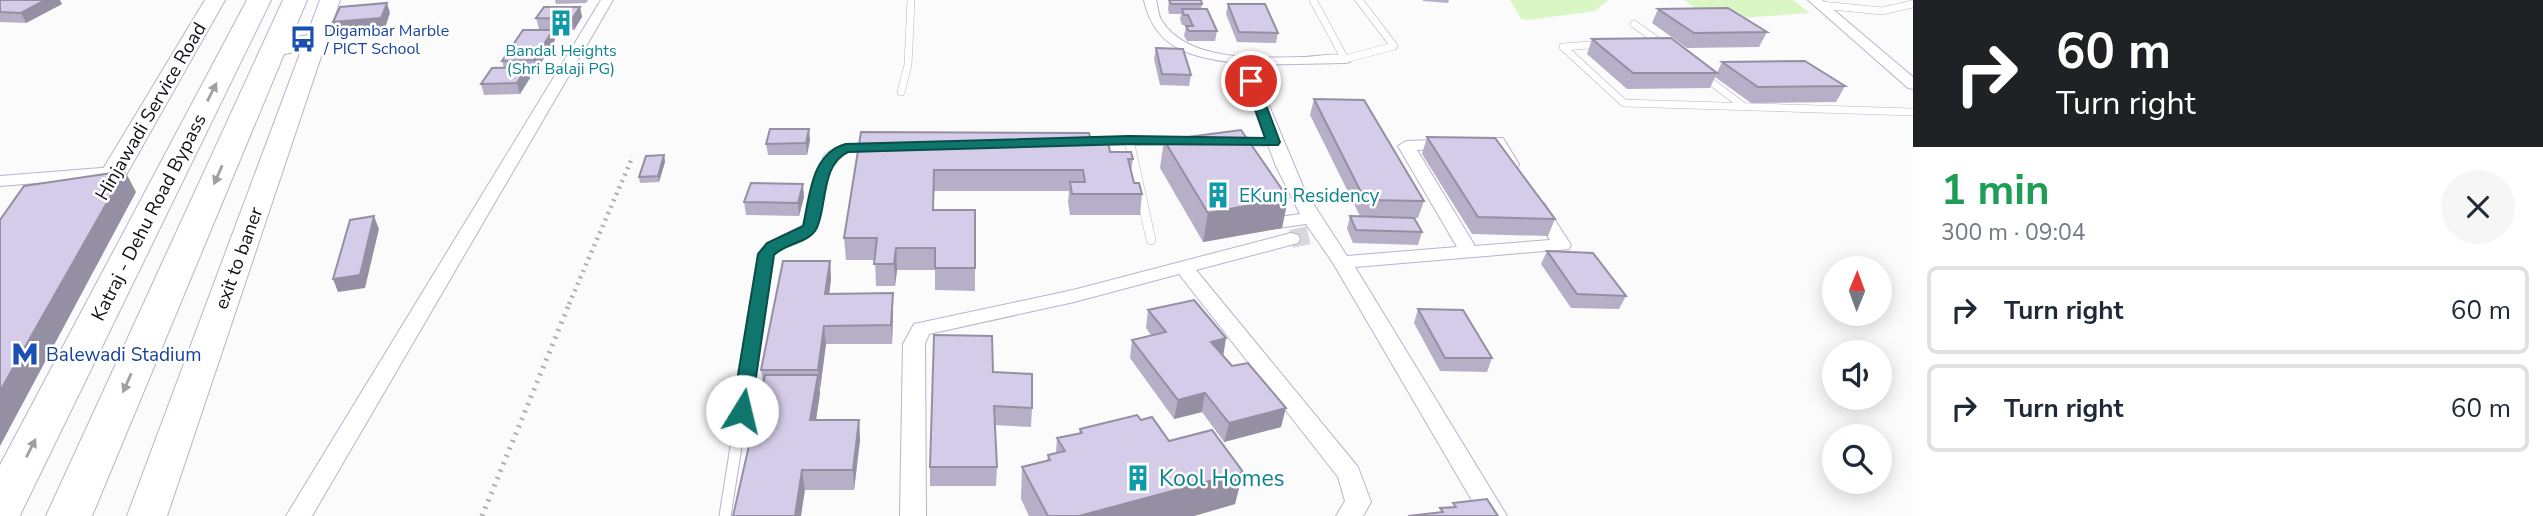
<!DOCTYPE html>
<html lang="en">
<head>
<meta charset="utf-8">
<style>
  :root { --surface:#fff; --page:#f6f6f7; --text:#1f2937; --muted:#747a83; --line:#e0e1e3 }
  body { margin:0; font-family:"Nunito Sans",sans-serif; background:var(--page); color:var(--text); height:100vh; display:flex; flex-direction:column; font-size:26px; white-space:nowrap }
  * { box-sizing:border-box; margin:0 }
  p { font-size:23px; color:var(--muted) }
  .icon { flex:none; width:38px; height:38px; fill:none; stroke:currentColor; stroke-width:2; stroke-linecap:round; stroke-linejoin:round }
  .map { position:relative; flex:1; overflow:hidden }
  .sheet { display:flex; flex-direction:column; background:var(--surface); width:630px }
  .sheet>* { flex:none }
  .top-card { background:#202124; color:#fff; overflow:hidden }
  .needle { width:46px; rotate:1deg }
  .fabs { position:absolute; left:1822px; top:256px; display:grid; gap:14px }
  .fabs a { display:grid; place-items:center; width:70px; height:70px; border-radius:50%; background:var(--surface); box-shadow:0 4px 18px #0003; font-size:35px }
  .pin { position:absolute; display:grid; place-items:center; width:60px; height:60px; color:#fff; margin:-30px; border:4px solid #fff; border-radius:50%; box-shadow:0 2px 7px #0007 }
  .me { position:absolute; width:77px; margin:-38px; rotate:9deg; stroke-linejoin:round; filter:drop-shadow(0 0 5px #0008) }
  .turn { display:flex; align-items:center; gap:24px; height:147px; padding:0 28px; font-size:32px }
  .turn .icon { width:91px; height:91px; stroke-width:2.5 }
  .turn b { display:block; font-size:49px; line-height:60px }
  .round { display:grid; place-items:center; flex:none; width:74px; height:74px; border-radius:37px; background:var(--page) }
  .overview { display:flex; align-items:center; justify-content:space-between; height:119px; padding:0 28px }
  h1 { font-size:42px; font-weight:700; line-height:52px; color:#1e9e55 }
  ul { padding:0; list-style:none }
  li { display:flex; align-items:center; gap:21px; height:88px; margin:0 14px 10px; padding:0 14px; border:4px solid var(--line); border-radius:10px }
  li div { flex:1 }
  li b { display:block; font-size:26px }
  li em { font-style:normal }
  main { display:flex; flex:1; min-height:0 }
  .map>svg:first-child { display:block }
  .green { fill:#dbf6c5 }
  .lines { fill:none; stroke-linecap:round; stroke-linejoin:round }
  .street-tunnel { stroke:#d8d7d9; stroke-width:18; stroke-dasharray:18 9; stroke-linecap:butt }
  .lane-far2-casing { stroke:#bbb2cf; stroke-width:8 }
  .lane-far1-casing { stroke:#bbb2cf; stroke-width:10 }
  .lane-casing { stroke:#bbb2cf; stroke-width:13 }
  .street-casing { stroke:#bbb2cf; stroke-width:2 }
  .primary-casing { stroke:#bbb2cf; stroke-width:2 }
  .highway-casing { stroke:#bbb2cf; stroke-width:2 }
  .path-far1 { stroke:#aeadb0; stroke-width:4.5; stroke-dasharray:2 5; stroke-linecap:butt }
  .path { stroke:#aeadb0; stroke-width:5; stroke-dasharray:2 6; stroke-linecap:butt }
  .lane-far2 { stroke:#fff; stroke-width:7 }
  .lane-far1 { stroke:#fff; stroke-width:9 }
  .lane { stroke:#fff; stroke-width:11 }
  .street { fill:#fff; fill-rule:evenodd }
  .primary { fill:#fff; fill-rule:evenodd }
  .highway { fill:#fff; fill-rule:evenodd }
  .wall { fill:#b7afc8 }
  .shaded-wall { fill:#958fa3 }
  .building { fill:#d5cce9; stroke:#958fa3; stroke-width:2 }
  .oneway { fill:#a09fa3 }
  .route { fill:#0f766e; stroke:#0a4d48; stroke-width:2 }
  .labels { text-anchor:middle; stroke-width:5; stroke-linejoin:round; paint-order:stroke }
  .far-transit-label { font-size:16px; fill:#164399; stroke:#fff; text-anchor:start }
  .far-culture-label { font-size:16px; fill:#0d838f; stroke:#fff }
  .street-label { font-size:19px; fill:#110e18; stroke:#fff }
  .culture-label { font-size:19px; fill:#0d838f; stroke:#fff; text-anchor:start }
  .transit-label { font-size:19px; fill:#164399; stroke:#fff; text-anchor:start }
  .near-culture-label { font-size:23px; fill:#0d838f; stroke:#fff; text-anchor:start }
</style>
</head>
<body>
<main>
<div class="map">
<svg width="1913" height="516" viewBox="0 0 1913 516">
  <rect width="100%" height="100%" fill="#fbfbfb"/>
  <path class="green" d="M1510 0H1608L1595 11 1529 20 1521 19Z
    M1684 0H1793L1810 13 1712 20Z"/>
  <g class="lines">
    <path class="street-tunnel" d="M1291 239 1318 233"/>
    <g class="lane-far2-casing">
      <path id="lane-far2" d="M1313 0 1345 59 1394 46 1359 0
        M1821 5 1882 11 1913 4
        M1634 24 1665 46
        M1603 44 1563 47 1624 103 1913 112
        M1702 75 1743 106
        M901 92 908 65 911 0"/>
    </g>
    <g class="lane-far1-casing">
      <path id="lane-far1" d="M1129 140 1151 240
        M1097 141H1177
        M1237 142H1273
        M758 304 766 254 810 227 828 157 846 148H869"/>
    </g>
    <g class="lane-casing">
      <path id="lane" d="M725 516 759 302"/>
    </g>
    <g class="street-casing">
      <path id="street" d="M601 0H613L312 516H286Z
        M1144 0H1156C1158 7 1158 15 1162 21 1188 62 1259 58 1301 57 1316 57 1335 52 1350 56V62L1345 63 1252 65 1305 191 1347 256 1457 247 1398 146 1406 141 1503 138 1519 164 1517 168H1505L1492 146 1417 150 1475 246 1550 240 1529 207 1538 202 1544 203 1571 245 1569 249 1355 267 1507 516H1481L1333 263 1306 224 1278 228 1269 222 1272 218 1300 214 1276 166 1237 63C1192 57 1155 50 1144 0Z
        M1808 0H1822L1913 77V89L1908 88Z
        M114 167 123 172 120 176 0 186V176Z
        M1291 233 1298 235 1300 239 1298 243 1196 270 1358 467 1371 502 1363 516H1336L1345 501 1338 477 1179 274 1074 302 929 334 925 344 926 516H900L903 344 914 324 1073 290Z"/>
    </g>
    <g class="primary-casing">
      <path id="primary" d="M205 0H225L108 207 104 213H84L80 207Z
        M320 0H340L167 516H127Z"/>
    </g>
    <g class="highway-casing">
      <path id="highway" d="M247 0H271L23 509 20 516H0V465Z
        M283 0H307L291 38 315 34 324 37 328 42 324 47 284 54 92 516H46Z"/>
    </g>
    <path class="path-far1" d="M569 304 633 156"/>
    <path class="path" d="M482 516 570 302"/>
    <use href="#lane-far2" class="lane-far2"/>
    <use href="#lane-far1" class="lane-far1"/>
    <use href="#lane" class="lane"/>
    <use href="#street" class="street"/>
    <use href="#primary" class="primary"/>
    <use href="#highway" class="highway"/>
  </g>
  <path class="wall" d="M0 0 62 4 26 23 0 22Z
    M555 0H588L586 3 556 4Z
    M1169 0 1202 4 1201 9 1217 31 1215 41H1187L1184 36 1186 26 1187 25H1182L1180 19 1181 14H1169L1168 9Z
    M1423 0H1449L1448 3 1423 1Z
    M1228 4 1278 33 1276 43 1237 42 1226 14Z
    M580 7 582 17 574 30 539 29 536 18Z
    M1658 9 1767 32 1759 47 1687 48 1652 23Z
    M1592 39 1717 73 1710 88 1627 89 1587 54Z
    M555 40 536 71H528L530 78 520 94 484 95 481 84 504 68 502 61Z
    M1156 48 1191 75 1189 86 1160 85 1154 59Z
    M1722 62 1845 86 1836 102 1751 103 1715 77Z
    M1314 99 1424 201 1418 218H1415L1422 232 1418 245 1353 243 1347 229 1350 216H1360L1310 115Z
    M861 132 1090 137 1110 152 1133 159 1131 171 1134 183 1142 194 1140 215H1070L1068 202 1069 191H934V210L975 268V291L935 290V270H897L895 286H876L875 260H846L844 238Z
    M1427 137 1555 219 1548 236 1472 234 1422 154Z
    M810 140 807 155H768L766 144Z
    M1164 140 1288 198 1282 228 1203 242 1160 168Z
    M664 155 665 162 659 182 640 183 639 177Z
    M804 197 799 216 746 215 744 202Z
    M1547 251 1626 296 1619 309 1571 308 1541 264Z
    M830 261 831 279 829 294 893 312 892 344H826L816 420H859L860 440 854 490H805L763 383 761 370Z
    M1418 309 1492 358 1487 372 1440 371 1414 323Z
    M1148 310 1223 355 1281 427 1224 442 1202 412 1174 419 1130 358 1132 340 1151 335 1146 328Z
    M993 372 1032 408 1031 427 995 425 997 467 996 486H930V467Z
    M1141 420 1169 441 1243 472 1235 504 1194 516H1029L1021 499 1022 467 1047 461 1048 455 1056 453 1057 438 1079 433 1080 429Z"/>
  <path class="shaded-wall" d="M45 0H60L62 4 26 23 21 13Z
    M387 3 390 13 385 28 337 33 333 22Z
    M580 7 582 17 574 30 572 19Z
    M553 30 555 40 536 71 534 60Z
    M527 67 530 78 520 94 517 83Z
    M809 129 810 140 807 155 806 143Z
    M664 155 665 162 659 182 658 176Z
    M125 171 136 192 0 446V391Z
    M803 184 804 197 799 216 798 203Z
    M1288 198 1282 228 1203 242 1208 213Z
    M374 216 379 229 365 288 338 292 333 279Z
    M896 248 897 270 895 286 894 264Z
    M830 261 831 279 827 312 825 294Z
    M893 293V312L892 344 891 325Z
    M824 326 826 344 820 389 818 370Z
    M1226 338 1223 357 1211 342Z
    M818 375 820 394 813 439 810 420Z
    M1205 393 1202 412 1174 419 1178 400Z
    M1286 408 1281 427 1224 442 1229 423Z
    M859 420 860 440 854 490 853 470Z
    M802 470 805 490 801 516H795Z
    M1243 472 1235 504 1194 516H1079Z"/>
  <path class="building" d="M0 0H45L21 13 0 12Z
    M1169 0H1201L1202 4H1171Z
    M387 3 381 18 333 22 340 7Z
    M1228 4H1265L1278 33 1239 32Z
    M544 7H580L572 19 536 18Z
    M1728 8 1767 32 1694 33 1658 9Z
    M1182 9H1207L1217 31H1189L1186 26H1193L1188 15H1184Z
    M523 30H553L534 60 502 61Z
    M1671 38 1717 73H1633L1592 39Z
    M1156 48 1183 49 1191 75 1162 74Z
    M1805 61 1845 86 1758 87 1722 62Z
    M527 67 517 83 481 84 492 68Z
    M1314 99 1364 100 1424 201 1365 200Z
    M770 129H809L806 143 766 144Z
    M1241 130 1288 198 1208 213 1164 140Z
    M861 132 1089 133 1090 137H1107L1110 152H1131L1133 159H1128L1134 183H1139L1142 194H1072L1070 182H1085L1083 170H934L933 210H975V268H935V248H896L894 264H874L877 238H844Z
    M1427 137 1495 138 1555 219 1478 217Z
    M664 155 658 176 639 177 646 156Z
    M125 171 0 391V220L24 186Z
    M751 183 803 184 798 203 744 202Z
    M374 216 360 275 333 279 350 220Z
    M1350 216 1414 218 1422 232 1356 230Z
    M1547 251 1593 253 1626 296 1577 294Z
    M783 261H830L825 294 893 293 891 325 824 326 818 370H761Z
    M1194 300 1226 338 1211 342 1232 366 1248 363 1286 408 1229 423 1205 393 1178 400 1132 340 1166 332 1148 310Z
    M1418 309 1463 310 1492 358H1445Z
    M934 335 992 336 993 372 1032 374V408L994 406 997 467H930Z
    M765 375H818L810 420H859L853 470H802L795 516H733Z
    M1137 415 1141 420 1152 417 1169 441 1212 430 1243 472 1079 516H1048L1022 467 1050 460 1048 455 1065 451 1057 438 1082 433 1080 429Z
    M1487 499 1498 516H1408L1443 512 1440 508 1456 507 1453 503Z"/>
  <defs><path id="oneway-solid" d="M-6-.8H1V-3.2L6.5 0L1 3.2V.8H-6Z" transform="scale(1.75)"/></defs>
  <g class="oneway">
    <use href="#oneway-solid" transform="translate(212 92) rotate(-63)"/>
    <use href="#oneway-solid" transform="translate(218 175) rotate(114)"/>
    <use href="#oneway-solid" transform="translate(127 383) rotate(114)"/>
    <use href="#oneway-solid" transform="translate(31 448) rotate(-63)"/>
  </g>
  <path class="route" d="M1251 77 1257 81 1280 142 1278 145 1129 144 848 152C822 164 827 201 818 225 812 244 786 242 774 255L751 411 742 418 735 416 732 411 758 254 767 243 803 226C810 196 811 153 846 144L1129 136 1265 138 1245 81Z"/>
  <defs>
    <g id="building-bare" transform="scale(2.1)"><path d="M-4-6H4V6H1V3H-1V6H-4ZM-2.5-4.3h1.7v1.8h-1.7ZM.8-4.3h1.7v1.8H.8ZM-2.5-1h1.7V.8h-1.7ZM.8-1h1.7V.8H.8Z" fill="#0f9aa8" stroke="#fff" stroke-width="2.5" paint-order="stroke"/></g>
    <g id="bus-bare" transform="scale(2.1)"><path d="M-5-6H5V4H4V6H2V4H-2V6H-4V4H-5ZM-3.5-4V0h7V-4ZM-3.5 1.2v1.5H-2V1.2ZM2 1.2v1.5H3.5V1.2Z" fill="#1a4fb4" stroke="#fff" stroke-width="2.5" paint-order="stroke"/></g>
    <g id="metro-bare" transform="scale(2.1)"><path d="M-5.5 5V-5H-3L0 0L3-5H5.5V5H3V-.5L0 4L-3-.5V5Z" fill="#1a4fb4" stroke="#fff" stroke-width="2.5" paint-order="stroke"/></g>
  </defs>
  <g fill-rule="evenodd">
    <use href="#building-bare" x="561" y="23"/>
    <use href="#bus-bare" x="303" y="39"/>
    <use href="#building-bare" x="1218" y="195"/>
    <use href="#metro-bare" x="25" y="354"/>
    <use href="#building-bare" x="1138" y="478"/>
  </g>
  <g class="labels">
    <g class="far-transit-label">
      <text x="324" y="36">Digambar Marble<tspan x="324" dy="18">/ PICT School</tspan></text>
    </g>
    <g class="far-culture-label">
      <text x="561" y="56">Bandal Heights<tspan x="561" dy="18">(Shri Balaji PG)</tspan></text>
    </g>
    <g class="street-label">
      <text transform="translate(150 111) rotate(-60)" y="7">Hinjawadi Service Road</text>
      <text transform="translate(148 217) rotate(-63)" y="7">Katraj - Dehu Road Bypass</text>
      <text transform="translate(238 258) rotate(-70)" y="7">exit to baner</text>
    </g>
    <g class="culture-label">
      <text x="1239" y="202">EKunj Residency</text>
    </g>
    <g class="transit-label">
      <text x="46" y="361">Balewadi Stadium</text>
    </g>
    <g class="near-culture-label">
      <text x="1159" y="486">Kool Homes</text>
    </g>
  </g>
</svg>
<div class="fabs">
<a><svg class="needle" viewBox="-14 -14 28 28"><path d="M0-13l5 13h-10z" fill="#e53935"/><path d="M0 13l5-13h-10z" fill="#747a83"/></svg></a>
<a><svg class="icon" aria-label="sound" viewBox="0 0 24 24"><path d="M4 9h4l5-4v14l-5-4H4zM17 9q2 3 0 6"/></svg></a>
<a><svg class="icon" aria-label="search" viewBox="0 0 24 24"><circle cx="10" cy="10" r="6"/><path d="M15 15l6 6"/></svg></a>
</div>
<div class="pin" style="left:1251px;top:81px;background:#d93025"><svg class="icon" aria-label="arrive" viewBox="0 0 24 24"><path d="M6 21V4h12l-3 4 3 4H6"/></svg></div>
<svg class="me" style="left:742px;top:411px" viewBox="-20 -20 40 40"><circle r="19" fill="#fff"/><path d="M0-13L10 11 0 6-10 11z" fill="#0f766e"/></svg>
</div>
<section class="sheet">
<div class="top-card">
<div class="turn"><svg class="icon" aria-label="right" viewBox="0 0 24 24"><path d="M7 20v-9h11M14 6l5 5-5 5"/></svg><div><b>60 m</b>Turn right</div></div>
</div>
<div class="overview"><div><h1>1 min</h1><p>300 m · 09:04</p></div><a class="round"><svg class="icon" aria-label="close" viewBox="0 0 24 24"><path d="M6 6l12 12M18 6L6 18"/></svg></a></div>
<ul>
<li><svg class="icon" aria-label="right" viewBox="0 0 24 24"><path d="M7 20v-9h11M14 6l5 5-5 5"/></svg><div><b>Turn right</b></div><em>60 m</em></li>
<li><svg class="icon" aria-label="right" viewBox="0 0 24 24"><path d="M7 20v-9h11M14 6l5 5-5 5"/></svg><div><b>Turn right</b></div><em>60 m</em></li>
</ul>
</section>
</main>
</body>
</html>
